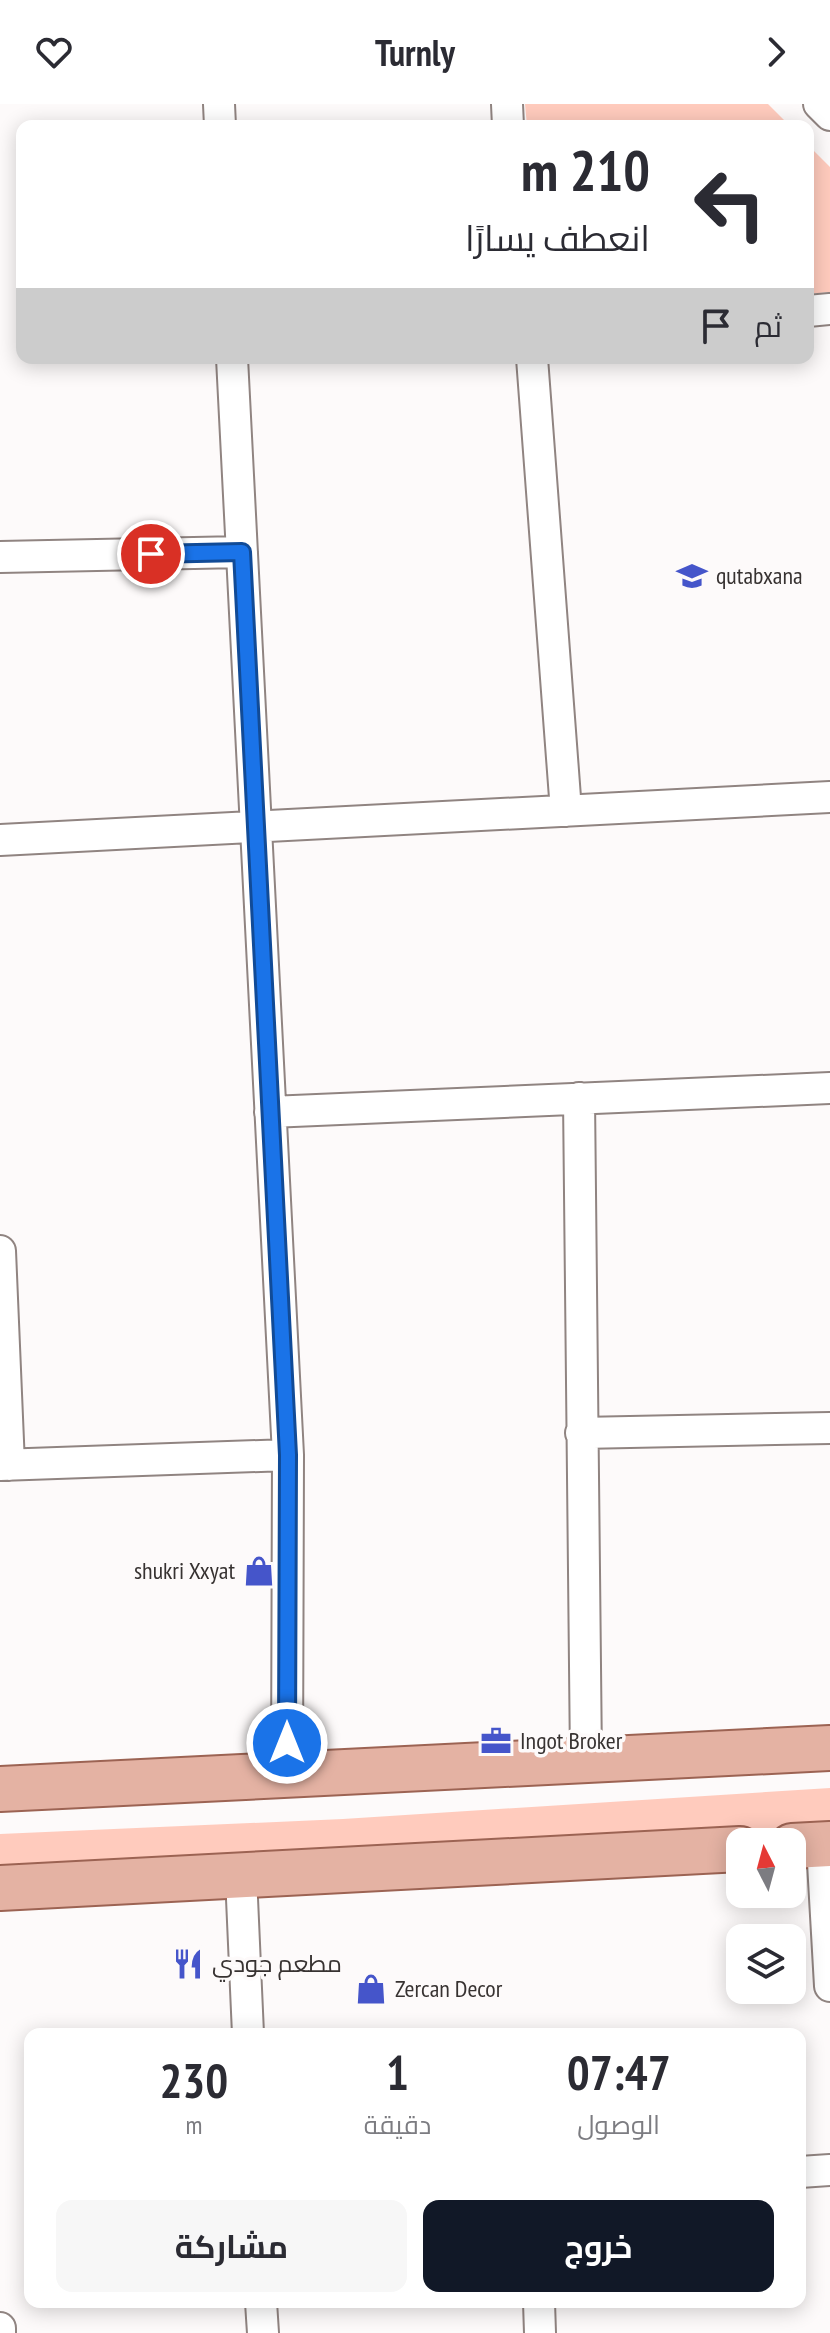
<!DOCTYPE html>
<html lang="ar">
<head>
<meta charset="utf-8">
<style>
  :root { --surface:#fff; --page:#f7f7f7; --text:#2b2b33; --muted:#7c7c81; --accent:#111827 }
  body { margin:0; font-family:"PT Sans Narrow",Cairo,sans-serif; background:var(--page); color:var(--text); direction:rtl; height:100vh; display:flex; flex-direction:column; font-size:30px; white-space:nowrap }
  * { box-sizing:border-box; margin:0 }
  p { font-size:26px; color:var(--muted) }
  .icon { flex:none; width:44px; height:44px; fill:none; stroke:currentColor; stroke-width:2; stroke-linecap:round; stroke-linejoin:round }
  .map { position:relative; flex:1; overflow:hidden; direction:ltr }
  .details { position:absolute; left:24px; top:1924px; width:782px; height:280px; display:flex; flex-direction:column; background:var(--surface); border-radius:16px; box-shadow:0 4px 20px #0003; direction:rtl }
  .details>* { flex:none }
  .top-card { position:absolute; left:16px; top:16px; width:798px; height:244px; border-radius:16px; box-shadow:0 4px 20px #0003; direction:rtl; background:#fff; color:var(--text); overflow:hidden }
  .needle { width:52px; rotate:354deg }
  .buttons { position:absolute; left:726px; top:1724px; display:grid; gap:16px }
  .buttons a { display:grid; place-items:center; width:80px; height:80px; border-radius:16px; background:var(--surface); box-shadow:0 4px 20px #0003; font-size:40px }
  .pin { position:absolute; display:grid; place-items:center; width:68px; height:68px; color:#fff; margin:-34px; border:4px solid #fff; border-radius:50%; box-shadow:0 2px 8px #0007 }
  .me { position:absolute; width:88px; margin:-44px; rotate:0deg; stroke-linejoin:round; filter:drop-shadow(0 0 6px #0008) }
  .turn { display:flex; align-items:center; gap:28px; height:168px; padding:0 32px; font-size:36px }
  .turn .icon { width:104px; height:104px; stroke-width:2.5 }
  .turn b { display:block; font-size:56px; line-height:68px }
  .then { display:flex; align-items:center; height:76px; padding:0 32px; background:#0003; gap:16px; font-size:30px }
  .eta { display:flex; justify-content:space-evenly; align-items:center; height:136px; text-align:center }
  .eta b { font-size:48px; font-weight:700; line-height:56px }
  .action { display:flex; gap:16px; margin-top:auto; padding:16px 32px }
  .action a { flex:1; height:92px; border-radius:16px; background:var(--accent); color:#fff; font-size:32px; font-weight:700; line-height:92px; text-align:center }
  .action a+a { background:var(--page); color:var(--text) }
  header { display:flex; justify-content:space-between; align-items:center; height:104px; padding:0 32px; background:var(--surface); font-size:36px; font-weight:700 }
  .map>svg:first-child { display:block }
  .green { fill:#ffcbbd }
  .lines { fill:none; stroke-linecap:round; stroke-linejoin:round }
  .minor-casing { stroke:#908481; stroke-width:34 }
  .primary-casing { stroke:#9c6353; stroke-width:48 }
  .minor { stroke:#fff; stroke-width:30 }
  .primary { stroke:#e4b2a3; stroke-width:44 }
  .route-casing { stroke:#114b97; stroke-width:20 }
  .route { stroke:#1a73e8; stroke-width:14 }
  .labels { text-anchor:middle; stroke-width:7; stroke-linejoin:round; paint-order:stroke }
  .poi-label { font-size:24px; fill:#373231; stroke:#fdfafa; text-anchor:start }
</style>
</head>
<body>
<header><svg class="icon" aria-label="forward" viewBox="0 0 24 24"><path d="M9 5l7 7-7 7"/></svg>Turnly<svg class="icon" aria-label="heart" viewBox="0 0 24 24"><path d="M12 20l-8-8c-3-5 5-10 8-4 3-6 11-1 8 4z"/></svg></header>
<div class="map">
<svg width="830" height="2229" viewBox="0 0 830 2229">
  <rect width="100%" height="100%" fill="#fdfafa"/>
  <path class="green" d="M525 0H768L790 22H527Z
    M808 41 830 63V188L808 190Z
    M830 1684V1724L0 1770V1730L343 1715Z"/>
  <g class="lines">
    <g class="minor-casing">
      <path id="minor" d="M219 0 220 22
        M507 0 508 22
        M819 0 830 11
        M808 207 830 205
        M232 254 288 1351 287 1671
        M532 254 566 707
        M0 453 242 448
        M0 736 830 693
        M579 994 586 1656
        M270 1008 830 984
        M0 1147 9 1361
        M581 1329 830 1324
        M0 1361 288 1351
        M822 1741 830 1882
        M241 1772 248 1930
        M800 2068 830 2066
        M261 2198 263 2229
        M539 2198 540 2229
        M0 2224V2229"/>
    </g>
    <g class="primary-casing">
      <path id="primary" d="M0 1685 830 1644
        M792 1742 830 1740
        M0 1784 740 1745"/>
    </g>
    <use href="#minor" class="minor"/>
    <use href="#primary" class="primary"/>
  </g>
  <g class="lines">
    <g class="route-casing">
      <path id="route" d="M151 450 242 448 288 1351 287 1639"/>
    </g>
    <use href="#route" class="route"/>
  </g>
  <defs>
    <g id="school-bare" transform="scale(2.4)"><path d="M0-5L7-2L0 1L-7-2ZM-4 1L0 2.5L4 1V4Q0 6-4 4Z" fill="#4555ca" stroke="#fdfafa" stroke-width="2.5" paint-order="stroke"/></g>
    <g id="shop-bare" transform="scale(2.4)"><path d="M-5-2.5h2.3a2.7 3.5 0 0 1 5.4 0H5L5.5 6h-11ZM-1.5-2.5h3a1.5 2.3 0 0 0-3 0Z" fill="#4555ca" stroke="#fdfafa" stroke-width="2.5" paint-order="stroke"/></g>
    <g id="office-bare" transform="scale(2.4)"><path d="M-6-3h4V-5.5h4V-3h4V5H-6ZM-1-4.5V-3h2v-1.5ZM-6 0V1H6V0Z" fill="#4555ca" stroke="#fdfafa" stroke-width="2.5" paint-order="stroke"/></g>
    <g id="restaurant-bare" transform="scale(2.4)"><path d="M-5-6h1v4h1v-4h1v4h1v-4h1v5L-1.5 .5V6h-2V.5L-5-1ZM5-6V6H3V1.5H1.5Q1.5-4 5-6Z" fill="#4555ca" stroke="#fdfafa" stroke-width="2.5" paint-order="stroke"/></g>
  </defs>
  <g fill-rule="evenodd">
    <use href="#school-bare" x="692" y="472"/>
    <use href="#shop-bare" x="259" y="1467"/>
    <use href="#office-bare" x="496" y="1637"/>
    <use href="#restaurant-bare" x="188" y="1860"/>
    <use href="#shop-bare" x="371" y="1885"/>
  </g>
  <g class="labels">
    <g class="poi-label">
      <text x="716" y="480">qutabxana</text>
      <text x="235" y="1475" text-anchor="end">shukri Xxyat</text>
      <text x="520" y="1645">Ingot Broker</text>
      <text x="212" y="1868">مطعم جودي</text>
      <text x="395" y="1893">Zercan Decor</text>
    </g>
  </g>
</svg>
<div class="buttons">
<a><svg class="needle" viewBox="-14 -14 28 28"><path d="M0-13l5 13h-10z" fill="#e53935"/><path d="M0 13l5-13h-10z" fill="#7c7c81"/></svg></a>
<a><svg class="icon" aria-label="layers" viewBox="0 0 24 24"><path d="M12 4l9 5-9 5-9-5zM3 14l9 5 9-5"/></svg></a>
</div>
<div class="pin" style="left:151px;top:450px;background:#d93025"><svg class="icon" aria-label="arrive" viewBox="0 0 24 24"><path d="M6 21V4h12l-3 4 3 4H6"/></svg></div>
<svg class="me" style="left:287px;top:1639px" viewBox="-20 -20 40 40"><circle r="17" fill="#1a73e8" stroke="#fff" stroke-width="3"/><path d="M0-11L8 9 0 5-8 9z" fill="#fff"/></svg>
<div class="top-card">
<div class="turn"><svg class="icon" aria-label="left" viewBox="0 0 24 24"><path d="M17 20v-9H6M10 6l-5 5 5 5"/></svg><div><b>210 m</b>انعطف يسارًا</div></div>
<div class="then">ثم<svg class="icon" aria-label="arrive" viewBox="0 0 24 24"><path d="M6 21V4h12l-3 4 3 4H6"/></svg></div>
</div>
<section class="details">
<div class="eta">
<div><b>07:47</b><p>الوصول</p></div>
<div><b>1</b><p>دقيقة</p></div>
<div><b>230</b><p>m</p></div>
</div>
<div class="action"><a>خروج</a><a>مشاركة</a></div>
</section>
</div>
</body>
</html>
